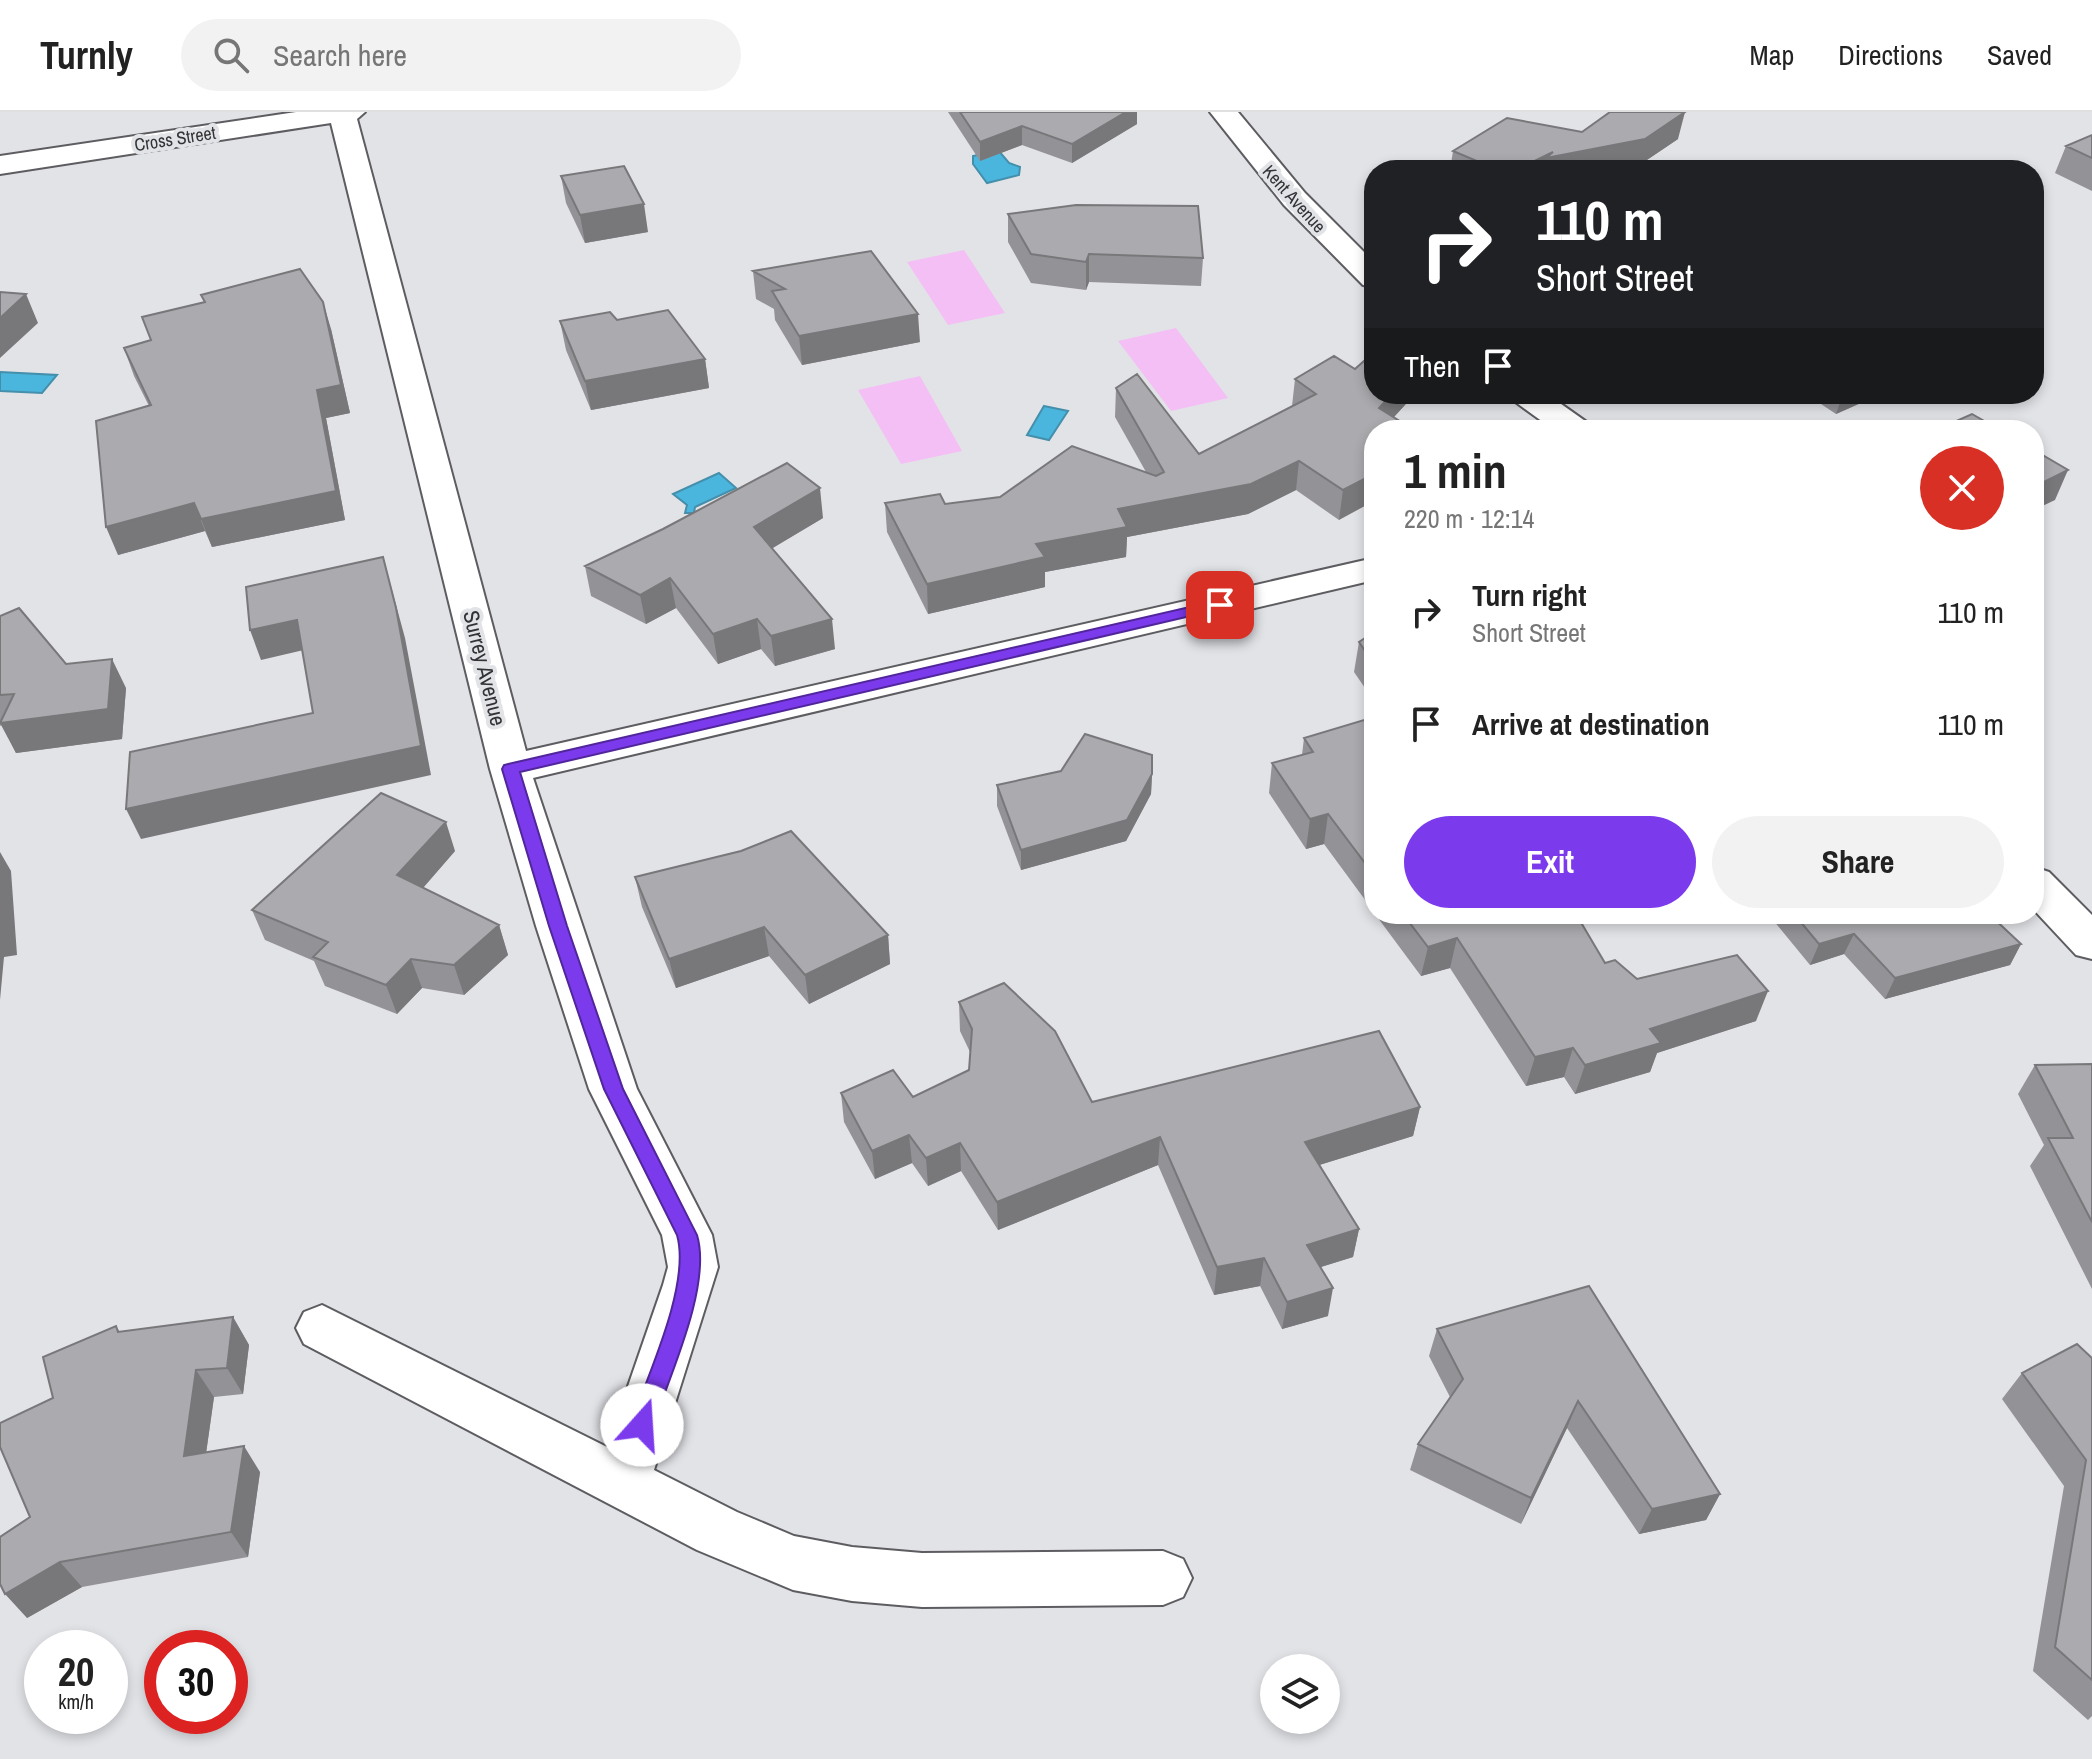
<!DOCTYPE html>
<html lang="en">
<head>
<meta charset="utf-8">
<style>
  :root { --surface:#fff; --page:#f2f2f2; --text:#222; --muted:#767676; --line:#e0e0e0; --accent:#7c3aed }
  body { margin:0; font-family:"Archivo Narrow",sans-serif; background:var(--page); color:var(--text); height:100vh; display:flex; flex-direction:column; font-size:30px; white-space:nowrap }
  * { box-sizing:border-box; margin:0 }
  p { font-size:26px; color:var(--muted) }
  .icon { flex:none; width:44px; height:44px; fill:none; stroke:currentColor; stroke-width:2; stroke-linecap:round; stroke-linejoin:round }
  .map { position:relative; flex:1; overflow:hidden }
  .details { position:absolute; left:1364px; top:308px; width:680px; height:504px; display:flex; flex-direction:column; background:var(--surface); border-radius:32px; box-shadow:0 4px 12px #0003 }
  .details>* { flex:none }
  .top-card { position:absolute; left:1364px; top:48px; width:680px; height:244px; border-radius:32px; box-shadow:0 4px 12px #0003; background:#202124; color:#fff; overflow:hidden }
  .controls { position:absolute; left:1260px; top:1542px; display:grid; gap:16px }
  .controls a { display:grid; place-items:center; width:80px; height:80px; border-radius:50%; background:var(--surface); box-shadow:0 4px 12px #0003; font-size:40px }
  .speed { position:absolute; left:24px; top:1518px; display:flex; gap:16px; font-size:40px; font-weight:700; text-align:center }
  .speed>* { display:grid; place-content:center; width:104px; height:104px; border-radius:50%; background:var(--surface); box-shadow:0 4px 12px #0003; line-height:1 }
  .speed small { font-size:20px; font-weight:400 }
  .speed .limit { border:12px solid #d22; background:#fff; color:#111 }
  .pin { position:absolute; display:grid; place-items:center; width:68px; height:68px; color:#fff; margin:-34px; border-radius:16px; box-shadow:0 4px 12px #0006 }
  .me { position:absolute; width:88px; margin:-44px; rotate:19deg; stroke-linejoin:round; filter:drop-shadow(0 0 6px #0008) }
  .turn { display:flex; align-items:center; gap:28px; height:168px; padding:0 40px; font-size:36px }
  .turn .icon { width:104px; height:104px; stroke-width:2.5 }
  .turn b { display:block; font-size:56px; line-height:68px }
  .then { display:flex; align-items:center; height:76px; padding:0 40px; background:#0003; gap:16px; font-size:30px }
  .round { display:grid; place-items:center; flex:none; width:84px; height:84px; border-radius:42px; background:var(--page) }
  .head { display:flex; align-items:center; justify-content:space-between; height:136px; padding:0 40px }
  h1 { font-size:48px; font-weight:700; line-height:60px }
  .button { display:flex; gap:16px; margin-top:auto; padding:16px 40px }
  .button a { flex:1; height:92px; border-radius:48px; background:var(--accent); color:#fff; font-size:32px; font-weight:700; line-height:92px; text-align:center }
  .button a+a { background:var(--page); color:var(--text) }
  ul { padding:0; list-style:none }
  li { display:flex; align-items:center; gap:24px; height:112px; padding:0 40px }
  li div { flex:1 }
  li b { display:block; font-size:30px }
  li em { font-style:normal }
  header { display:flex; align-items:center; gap:48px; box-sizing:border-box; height:112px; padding:0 40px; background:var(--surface); border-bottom:2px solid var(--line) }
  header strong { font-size:38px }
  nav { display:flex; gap:44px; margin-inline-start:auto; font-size:28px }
  .search { width:560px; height:72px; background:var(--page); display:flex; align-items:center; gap:20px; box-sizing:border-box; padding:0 28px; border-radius:44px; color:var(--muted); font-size:30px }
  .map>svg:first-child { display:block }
  .green { fill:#f3bff5 }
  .water { fill:#4bb6dd; stroke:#448fab; stroke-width:2 }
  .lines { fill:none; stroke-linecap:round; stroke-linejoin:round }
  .minor-casing { stroke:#5d5d61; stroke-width:4 }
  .minor { fill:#fff; fill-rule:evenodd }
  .wall { fill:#939296 }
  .shaded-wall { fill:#78777a }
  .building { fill:#abaaae; stroke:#78777a; stroke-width:2 }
  .route { fill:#7c3aed; stroke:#51269a; stroke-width:2 }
  .labels { text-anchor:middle; stroke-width:8; stroke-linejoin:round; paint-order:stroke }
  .far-street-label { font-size:18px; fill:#333335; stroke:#e2e3e7 }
  .street-label { font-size:22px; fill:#333335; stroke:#e2e3e7 }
</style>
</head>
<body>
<header>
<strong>Turnly</strong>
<div class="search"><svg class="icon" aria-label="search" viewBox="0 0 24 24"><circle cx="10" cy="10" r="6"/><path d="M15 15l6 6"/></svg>Search here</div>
<nav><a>Map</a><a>Directions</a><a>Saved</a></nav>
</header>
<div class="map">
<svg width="2092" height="1647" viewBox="0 0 2092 1647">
  <rect width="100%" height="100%" fill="#e2e3e7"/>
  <path class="green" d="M964 138 1005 201 948 213 907 150Z
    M1176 216 1228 286 1171 299 1118 229Z
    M920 264 962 339 901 352 858 278Z"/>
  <path class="water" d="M998 38 1009 51 1020 55 1019 63 987 71 973 52V44Z
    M0 260 57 263 42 281 0 279Z
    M1044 294 1068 299 1049 328 1027 323Z
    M719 361 736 376 695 395 694 401H685L687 393 673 382Z"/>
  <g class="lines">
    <g class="minor-casing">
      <path id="minor" d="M296 0H365L357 7 526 639 1374 446V468L533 666 637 977 712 1123 718 1155 654 1358 737 1400 794 1424 852 1435 922 1441 1163 1439 1183 1447 1192 1466 1183 1485 1163 1493 922 1495 852 1489 793 1478 697 1438 304 1232 296 1216 304 1200 322 1193 607 1335 663 1173 668 1155 662 1123 589 977 536 814 490 657 331 11 0 62V44Z
        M1210 0H1238L1305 81 1374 150V175L1363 173 1284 93Z
        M1509 282H1547L1588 311 1593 318H1554L1514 289Z
        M2034 755 2049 760 2092 803V847L2076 843 2034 798Z"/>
    </g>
    <use href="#minor" class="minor"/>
  </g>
  <path class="wall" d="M948 0H1137V12L1072 51 1022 33 980 49Z
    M1582 20 1678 27 1638 54 1619 58H1450L1453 39Z
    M2092 23V79L2055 61 2066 34Z
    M561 64 648 120 585 131 566 91Z
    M1008 102 1203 146 1201 174 1089 170 1086 178 1031 171 1008 130Z
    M753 159 920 230 802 253 775 208 774 197 756 187Z
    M201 183 331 217 350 301 326 306 345 408 212 435 205 419 118 443 149 294 134 264 124 236 151 228 204 190Z
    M560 209 705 247 709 276 591 298 566 238Z
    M1295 267 1374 282H1415L1394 305 1339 408 1296 378 1248 402 1127 425 1126 445 1045 460V475L928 502 887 420 885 391 945 392 1000 385 1146 360 1115 305 1116 276 1199 342 1292 294Z
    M1806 282H1871L1865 284 1863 290 1836 302Z
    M823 406 772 436 835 537 775 554 761 537 718 552 676 496 646 512 591 484 585 454Z
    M0 504 66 552 126 576 122 627 16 641 2 613 0 614Z
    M1374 520V589L1354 560 1359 530Z
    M1374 605V800L1324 732 1306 737 1269 681 1272 651 1302 643 1304 626Z
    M1152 662 1151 682 1126 729 1021 758 997 694V673Z
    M455 739 423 776 499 813 508 843 464 883 422 876 397 902 325 874 314 849 265 828 252 798Z
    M635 765 888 823 890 852 809 892 769 844 676 876 642 795Z
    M1375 802H1576L1605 851 1637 867 1756 909 1657 941 1650 960 1575 982 1564 965 1526 974 1450 856 1421 864Z
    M1776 802H1989L2021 832 2010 853 1885 887 1844 842 1810 853 1773 808Z
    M959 890 1092 990 1420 995 1413 1024 1319 1053 1359 1117 1353 1145 1320 1155 1328 1204 1282 1217 1260 1174 1214 1183 1158 1053 998 1118 961 1059 928 1074 912 1051 875 1067 844 1010 841 981 913 985 969 958 970 940 960 919Z
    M2092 952V1177L2030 1054 2044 1033 2018 982 2035 953Z
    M1589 1174 1720 1382 1706 1408 1639 1422 1567 1316 1521 1412 1410 1358 1418 1332 1450 1285 1429 1244 1437 1217Z
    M233 1205 249 1233 243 1282 214 1285 206 1341 260 1360 248 1445 82 1475 27 1506 30 1405 53 1286 116 1214 120 1220Z
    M2092 1246V1604L2088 1608 2033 1559 2064 1374 2002 1287 2022 1261Z"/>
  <path class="shaded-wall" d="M1126 0H1137V12L1072 51V32Z
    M1685 0 1678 27 1638 54 1619 58H1516L1553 40Z
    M1022 14V33L980 49V30Z
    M644 92 648 120 585 131 580 103Z
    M1089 142V170L1086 178V150Z
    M26 182 38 211 0 246V206Z
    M323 190 331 217 350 301 326 306 345 408 212 435 201 407 317 278Z
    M918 202 920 230 802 253 799 224Z
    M705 247 709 276 591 298 585 269Z
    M1392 282H1415L1382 318 1379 296Z
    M1843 282H1871L1865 284 1863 290 1836 302Z
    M1299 349 1296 378 1248 402 1127 425 1126 445 1045 460V475L928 502 927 472 1036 432 1118 397Z
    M2068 358 2055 388 2034 398V375Z
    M1374 362V389L1339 408 1343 378Z
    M820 376 823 406 758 445 754 415Z
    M194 391 205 419 118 443 106 415Z
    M383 445 405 526 431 663 141 727 126 697 421 634Z
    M670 466 676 496 646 512 640 483Z
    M757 507 761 537 718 552 713 522Z
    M832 507 835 537 775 554 771 524Z
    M297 508 308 537 261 548 250 518Z
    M112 547 126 576 122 627 16 641 0 611Z
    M1152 662 1151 682 1126 729 1021 758V738Z
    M1328 702 1324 732 1306 737 1310 707Z
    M446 710 455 739 408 793 397 763Z
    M0 740 11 759 17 843 4 845 0 888Z
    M499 813 508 843 464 883 454 853Z
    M764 815 769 844 676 876 669 847Z
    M1854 822 1844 842 1810 853 1819 832Z
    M888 823 890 852 809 892 805 863Z
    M1457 826 1450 856 1421 864 1428 835Z
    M2021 832 2010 853 1885 887 1895 866Z
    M411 847 422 876 397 902 386 873Z
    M1768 879 1756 909 1657 941 1650 960 1575 982 1585 953 1650 917Z
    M1573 936 1564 965 1526 974 1535 945Z
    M1420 995 1413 1024 1300 1059 1305 1030Z
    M909 1023 912 1051 875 1067 872 1039Z
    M1160 1025 1158 1053 998 1118 997 1090Z
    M960 1031 961 1059 928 1074 926 1046Z
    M1359 1117 1353 1145 1302 1161 1307 1133Z
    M1264 1146 1260 1174 1214 1183 1217 1155Z
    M1333 1176 1328 1204 1282 1217 1287 1190Z
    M233 1205 249 1233 243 1282 227 1256Z
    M196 1258 214 1285 202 1370 184 1344Z
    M1578 1289 1567 1316 1521 1412 1531 1386Z
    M244 1334 260 1360 248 1445 231 1420Z
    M1720 1382 1706 1408 1639 1422 1652 1397Z
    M60 1450 82 1475 27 1506 5 1482Z"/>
  <path class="building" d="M960 0H1126L1072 32 1022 14 980 30Z
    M1610 0H1685L1645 27 1546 46 1553 40 1516 58H1498L1453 39 1507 6 1582 20Z
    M2092 23V46L2066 34Z
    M624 54 644 92 580 103 561 64Z
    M1076 93 1198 94 1203 146 1089 142 1086 150 1031 142 1008 102Z
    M871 139 918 202 799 224 772 179 785 177 753 159Z
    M300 157 323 190 341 273 317 278 336 379 201 407 194 391 106 415 96 309 151 293 124 236 151 228 142 205 205 190 201 183Z
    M0 180 26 182 0 206Z
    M668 198 705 247 585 269 560 209 610 200 617 208Z
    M1374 240V282H1392L1379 296 1414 318H1374V362L1343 378 1299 349 1251 372 1118 397 1127 415 1036 432 1045 445 927 472 885 391 940 382 945 392 1000 385 1072 334 1156 364 1164 360 1116 276 1137 262 1199 342 1316 282 1295 267 1334 244 1355 257Z
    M1972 302 2000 318H1936Z
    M2034 338 2068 358 2034 375Z
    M787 351 820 376 754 415 832 507 771 524 757 507 713 522 670 466 640 483 585 454 663 417Z
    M383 445 396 496 421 634 126 697 130 640 313 601 297 508 250 518 246 475Z
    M19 496 66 552 112 547 108 597 0 611 14 582 0 583V504Z
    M1374 520V552L1359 530Z
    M1374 605V763L1328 702 1310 707 1272 651 1313 640 1304 626Z
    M1085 622 1152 643V662L1127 708 1021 738 997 673 1061 659Z
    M381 681 446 710 397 763 499 813 454 853 411 847 386 873 313 845 328 830 252 798Z
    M791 719 888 823 805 863 764 815 669 847 635 765 741 739Z
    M1403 802H1576L1605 851 1615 848 1637 867 1737 843 1768 879 1650 917 1661 931 1585 953 1573 936 1535 945 1457 826 1428 835Z
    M1794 802H1989L2021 832 1895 866 1854 822 1819 832Z
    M1004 871 1055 919 1092 990 1379 919 1420 995 1305 1030 1359 1117 1307 1133 1333 1176 1287 1190 1264 1146 1217 1155 1160 1025 997 1090 960 1031 926 1046 909 1023 872 1039 841 981 893 958 913 985 969 958 972 917 959 890Z
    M2092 952V1110L2048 1026H2073L2035 953Z
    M1589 1174 1720 1382 1652 1397 1578 1289 1531 1386 1418 1332 1463 1267 1437 1217Z
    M233 1205 227 1256 196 1258 184 1344 244 1334 231 1420 60 1450 5 1482 0 1472V1425L30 1405 0 1335V1311L53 1286 43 1245 116 1214 118 1220Z
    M2077 1232 2092 1246V1568L2055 1535 2086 1348 2022 1261Z"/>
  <path class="route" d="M1220 488 1225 490V496L520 660 567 814 623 977 697 1123C712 1173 670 1263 653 1313L649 1320 642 1323 634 1320 630 1313C648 1263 691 1172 677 1123L604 977 549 814 502 657 504 653Z"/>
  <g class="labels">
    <g class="far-street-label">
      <text transform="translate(175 27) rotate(-9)" y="6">Cross Street</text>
      <text transform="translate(1294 87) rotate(48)" y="6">Kent Avenue</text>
    </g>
    <g class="street-label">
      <text transform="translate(485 556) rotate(76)" y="8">Surrey Avenue</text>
    </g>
  </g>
</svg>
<div class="controls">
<a><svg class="icon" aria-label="layers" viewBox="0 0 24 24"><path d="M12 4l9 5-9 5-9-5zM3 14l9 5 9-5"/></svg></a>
</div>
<div class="speed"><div>20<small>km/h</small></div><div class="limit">30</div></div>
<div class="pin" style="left:1220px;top:493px;background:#d93025"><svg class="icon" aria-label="arrive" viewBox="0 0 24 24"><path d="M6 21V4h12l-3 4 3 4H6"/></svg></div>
<svg class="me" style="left:642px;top:1313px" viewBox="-20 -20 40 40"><circle r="19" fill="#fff"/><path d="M0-13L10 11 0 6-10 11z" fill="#7c3aed"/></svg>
<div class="top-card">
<div class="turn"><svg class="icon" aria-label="right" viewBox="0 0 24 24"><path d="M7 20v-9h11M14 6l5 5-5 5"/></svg><div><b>110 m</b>Short Street</div></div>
<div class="then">Then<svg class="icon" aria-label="arrive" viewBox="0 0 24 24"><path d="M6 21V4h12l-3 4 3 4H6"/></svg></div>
</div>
<section class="details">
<div class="head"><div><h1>1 min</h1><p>220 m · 12:14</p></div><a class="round" style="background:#d93025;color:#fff"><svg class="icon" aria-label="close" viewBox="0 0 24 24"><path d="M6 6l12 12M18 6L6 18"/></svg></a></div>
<ul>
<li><svg class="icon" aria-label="right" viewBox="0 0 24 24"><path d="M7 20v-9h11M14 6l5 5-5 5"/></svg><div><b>Turn right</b><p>Short Street</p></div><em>110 m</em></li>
<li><svg class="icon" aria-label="arrive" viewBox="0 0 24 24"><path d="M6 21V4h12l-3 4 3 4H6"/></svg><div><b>Arrive at destination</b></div><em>110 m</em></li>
</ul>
<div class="button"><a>Exit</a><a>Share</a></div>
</section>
</div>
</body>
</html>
